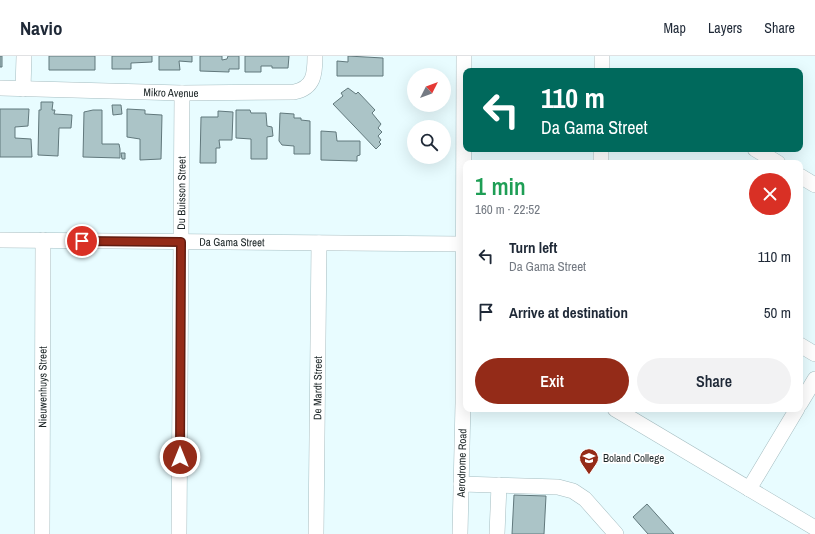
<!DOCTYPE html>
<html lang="en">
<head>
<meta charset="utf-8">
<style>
  :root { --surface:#fff; --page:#f2f2f3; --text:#1f2937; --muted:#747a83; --line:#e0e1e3; --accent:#942b18 }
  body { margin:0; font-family:"Archivo Narrow",sans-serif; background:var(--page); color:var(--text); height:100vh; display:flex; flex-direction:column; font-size:15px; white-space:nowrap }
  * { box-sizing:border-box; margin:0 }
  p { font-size:13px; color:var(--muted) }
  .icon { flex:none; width:22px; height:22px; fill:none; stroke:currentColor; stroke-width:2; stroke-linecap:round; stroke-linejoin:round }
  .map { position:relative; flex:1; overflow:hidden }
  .side { position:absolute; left:463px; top:104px; width:340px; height:252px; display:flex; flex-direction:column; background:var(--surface); border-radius:8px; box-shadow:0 4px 16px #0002 }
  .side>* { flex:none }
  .banner { position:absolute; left:463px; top:12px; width:340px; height:84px; border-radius:8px; box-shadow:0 4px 16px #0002; background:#00695c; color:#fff; overflow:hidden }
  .needle { width:26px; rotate:48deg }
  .fabs { position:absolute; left:407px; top:12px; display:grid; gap:8px }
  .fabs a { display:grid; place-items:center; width:44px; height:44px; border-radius:50%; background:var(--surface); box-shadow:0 4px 16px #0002; font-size:20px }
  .pin { position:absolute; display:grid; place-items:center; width:34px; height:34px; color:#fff; margin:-17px; border:2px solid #fff; border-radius:50%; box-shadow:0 1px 4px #0007 }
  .me { position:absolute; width:44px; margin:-22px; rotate:0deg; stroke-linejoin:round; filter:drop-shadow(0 0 3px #0008) }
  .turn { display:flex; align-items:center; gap:14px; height:84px; padding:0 12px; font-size:18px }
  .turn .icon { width:52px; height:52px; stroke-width:2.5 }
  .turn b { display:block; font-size:28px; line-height:34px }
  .round { display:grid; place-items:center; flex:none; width:42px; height:42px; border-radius:21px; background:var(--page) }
  .summary { display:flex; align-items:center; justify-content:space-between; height:68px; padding:0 12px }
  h1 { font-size:24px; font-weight:600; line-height:30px; color:#1e9e55 }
  .primary-button { display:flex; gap:8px; margin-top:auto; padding:8px 12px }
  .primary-button a { flex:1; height:46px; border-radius:24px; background:var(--accent); color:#fff; font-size:16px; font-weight:600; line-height:46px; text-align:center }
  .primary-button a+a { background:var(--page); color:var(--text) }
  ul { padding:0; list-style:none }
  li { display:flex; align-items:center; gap:12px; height:56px; padding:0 12px }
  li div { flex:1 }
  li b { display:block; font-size:15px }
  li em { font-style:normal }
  header { display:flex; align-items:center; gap:24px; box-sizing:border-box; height:56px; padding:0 20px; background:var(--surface); border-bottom:1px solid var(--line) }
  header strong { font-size:19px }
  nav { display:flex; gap:22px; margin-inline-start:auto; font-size:14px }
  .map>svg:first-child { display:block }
  .building { fill:#abc4c7; stroke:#61787c }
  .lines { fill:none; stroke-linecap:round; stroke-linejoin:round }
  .minor-casing { stroke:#a5bdc1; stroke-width:16 }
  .minor { stroke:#fff; stroke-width:15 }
  .route-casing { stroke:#601c10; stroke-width:10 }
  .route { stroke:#942b18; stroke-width:7 }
  .labels { text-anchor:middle; stroke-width:3.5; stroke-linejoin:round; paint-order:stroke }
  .street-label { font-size:11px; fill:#1b2425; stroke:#fff }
  .poi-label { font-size:11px; fill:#1b2425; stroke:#fff; text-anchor:start }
</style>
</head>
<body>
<header>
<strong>Navio</strong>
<nav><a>Map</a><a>Layers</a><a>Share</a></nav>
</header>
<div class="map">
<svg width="815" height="478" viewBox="0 0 815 478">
  <rect width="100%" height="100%" fill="#e8fcff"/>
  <path class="building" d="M0 0H2V11H0Z
    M49 0H95V14H49Z
    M112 0H152V6L131 7V13H112Z
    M159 0H192V6L179 5 180 14H159Z
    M200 0H222V4L227 3 228 0H239V13H229V16L200 15Z
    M245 0H289L288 12H272V10H261V16H245Z
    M348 0 383 2V20H337V5L348 6Z
    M348 32 356 38 358 36 375 54 372 57 381 68 378 72 382 76 378 80 381 84 379 86 381 88 376 93 333 48 343 40 341 37Z
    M41 46H53L52 54H55L54 58 72 59 71 72H59L58 100 38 99 39 54H41Z
    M112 49H121L122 58 113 59Z
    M0 53H29L28 70 15 71V82L31 83 32 101H0Z
    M127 53 145 54V58L162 59 161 103 140 104V83L127 81Z
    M93 54H102V88H119L120 93V102L83 101 84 56Z
    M236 54H250L251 57H266L267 70 272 71 273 80 267 81V103H251V83L236 82Z
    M218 55 233 56 232 84H219L220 92H216V107H200L201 61H218Z
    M280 57 294 58V62H301V64L310 65V98H294V90L282 89 279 85Z
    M321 75 336 76 337 85H360V99L357 100V105L321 104Z
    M121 97H125V103H122Z
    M514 439 546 440 544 478H512Z
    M647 448 674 478H648L633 461Z"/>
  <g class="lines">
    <g class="minor-casing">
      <g id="minor">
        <path d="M602 15V0"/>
        <path id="s1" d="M0 32 182 37 294 36C314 32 315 18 315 0"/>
        <path d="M23 33 24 0"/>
        <path d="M755 93 778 107"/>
        <path d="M601 107V93"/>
        <path d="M800 120 815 129"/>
        <path id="s2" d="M0 184 463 188"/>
        <path d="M800 289 815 298"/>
        <path d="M800 348 815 323"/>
        <path d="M615 353 815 472"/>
        <path d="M461 428 558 431 573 435 585 443 616 478"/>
        <path d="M749 433 797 353"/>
        <path id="s3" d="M42 478 43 184"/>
        <path id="s4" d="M179 478 182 37"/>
        <path id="s5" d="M316 478 319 187"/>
        <path id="s6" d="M460 478 463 347 464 0"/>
        <path d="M497 478 499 429"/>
      </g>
    </g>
    <use href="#minor" class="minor"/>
  </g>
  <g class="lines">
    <g class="route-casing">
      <path id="route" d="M82 185 181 186 180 401"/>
    </g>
    <use href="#route" class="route"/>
  </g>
  <defs>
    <g id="university-pin" transform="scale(1)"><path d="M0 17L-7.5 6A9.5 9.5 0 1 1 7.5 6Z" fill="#942b18" stroke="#fff"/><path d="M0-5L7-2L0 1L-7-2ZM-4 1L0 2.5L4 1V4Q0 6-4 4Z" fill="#fff"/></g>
  </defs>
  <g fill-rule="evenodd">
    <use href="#university-pin" x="589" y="402"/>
  </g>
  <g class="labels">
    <g class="street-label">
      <text dy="4" stroke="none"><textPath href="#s1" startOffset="171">Mikro Avenue</textPath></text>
      <text dy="4" stroke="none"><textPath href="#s4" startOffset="341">Du Buisson Street</textPath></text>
      <text dy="4" stroke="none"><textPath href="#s2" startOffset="232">Da Gama Street</textPath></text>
      <text dy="4" stroke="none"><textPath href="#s3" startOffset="147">Nieuwenhuys Street</textPath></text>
      <text dy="4" stroke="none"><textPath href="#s5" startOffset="146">De Mardt Street</textPath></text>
      <text dy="4" stroke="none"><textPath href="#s6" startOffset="71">Aerodrome Road</textPath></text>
    </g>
    <g class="poi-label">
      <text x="603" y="406">Boland College</text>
    </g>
  </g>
</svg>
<div class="fabs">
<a><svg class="needle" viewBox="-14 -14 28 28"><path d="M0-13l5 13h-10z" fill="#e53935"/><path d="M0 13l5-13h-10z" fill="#747a83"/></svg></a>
<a><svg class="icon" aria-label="search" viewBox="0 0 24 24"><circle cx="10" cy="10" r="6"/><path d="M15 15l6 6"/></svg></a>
</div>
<div class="pin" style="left:82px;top:185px;background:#d93025"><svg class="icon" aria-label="arrive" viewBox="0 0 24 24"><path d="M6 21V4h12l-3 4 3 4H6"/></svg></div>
<svg class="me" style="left:180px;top:401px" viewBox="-20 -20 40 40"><circle r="17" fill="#942b18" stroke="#fff" stroke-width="3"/><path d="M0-11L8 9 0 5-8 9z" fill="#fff"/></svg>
<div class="banner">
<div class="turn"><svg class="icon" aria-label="left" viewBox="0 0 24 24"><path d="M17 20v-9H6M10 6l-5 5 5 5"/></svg><div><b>110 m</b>Da Gama Street</div></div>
</div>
<section class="side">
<div class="summary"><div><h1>1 min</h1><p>160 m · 22:52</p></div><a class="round" style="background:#d93025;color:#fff"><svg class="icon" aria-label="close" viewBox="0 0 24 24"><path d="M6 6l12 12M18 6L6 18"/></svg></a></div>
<ul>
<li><svg class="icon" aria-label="left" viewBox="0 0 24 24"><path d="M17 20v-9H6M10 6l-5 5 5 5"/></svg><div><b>Turn left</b><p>Da Gama Street</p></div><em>110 m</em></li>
<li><svg class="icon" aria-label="arrive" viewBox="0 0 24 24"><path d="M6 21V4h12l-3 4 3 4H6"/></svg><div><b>Arrive at destination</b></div><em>50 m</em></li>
</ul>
<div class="primary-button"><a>Exit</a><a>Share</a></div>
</section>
</div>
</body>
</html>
